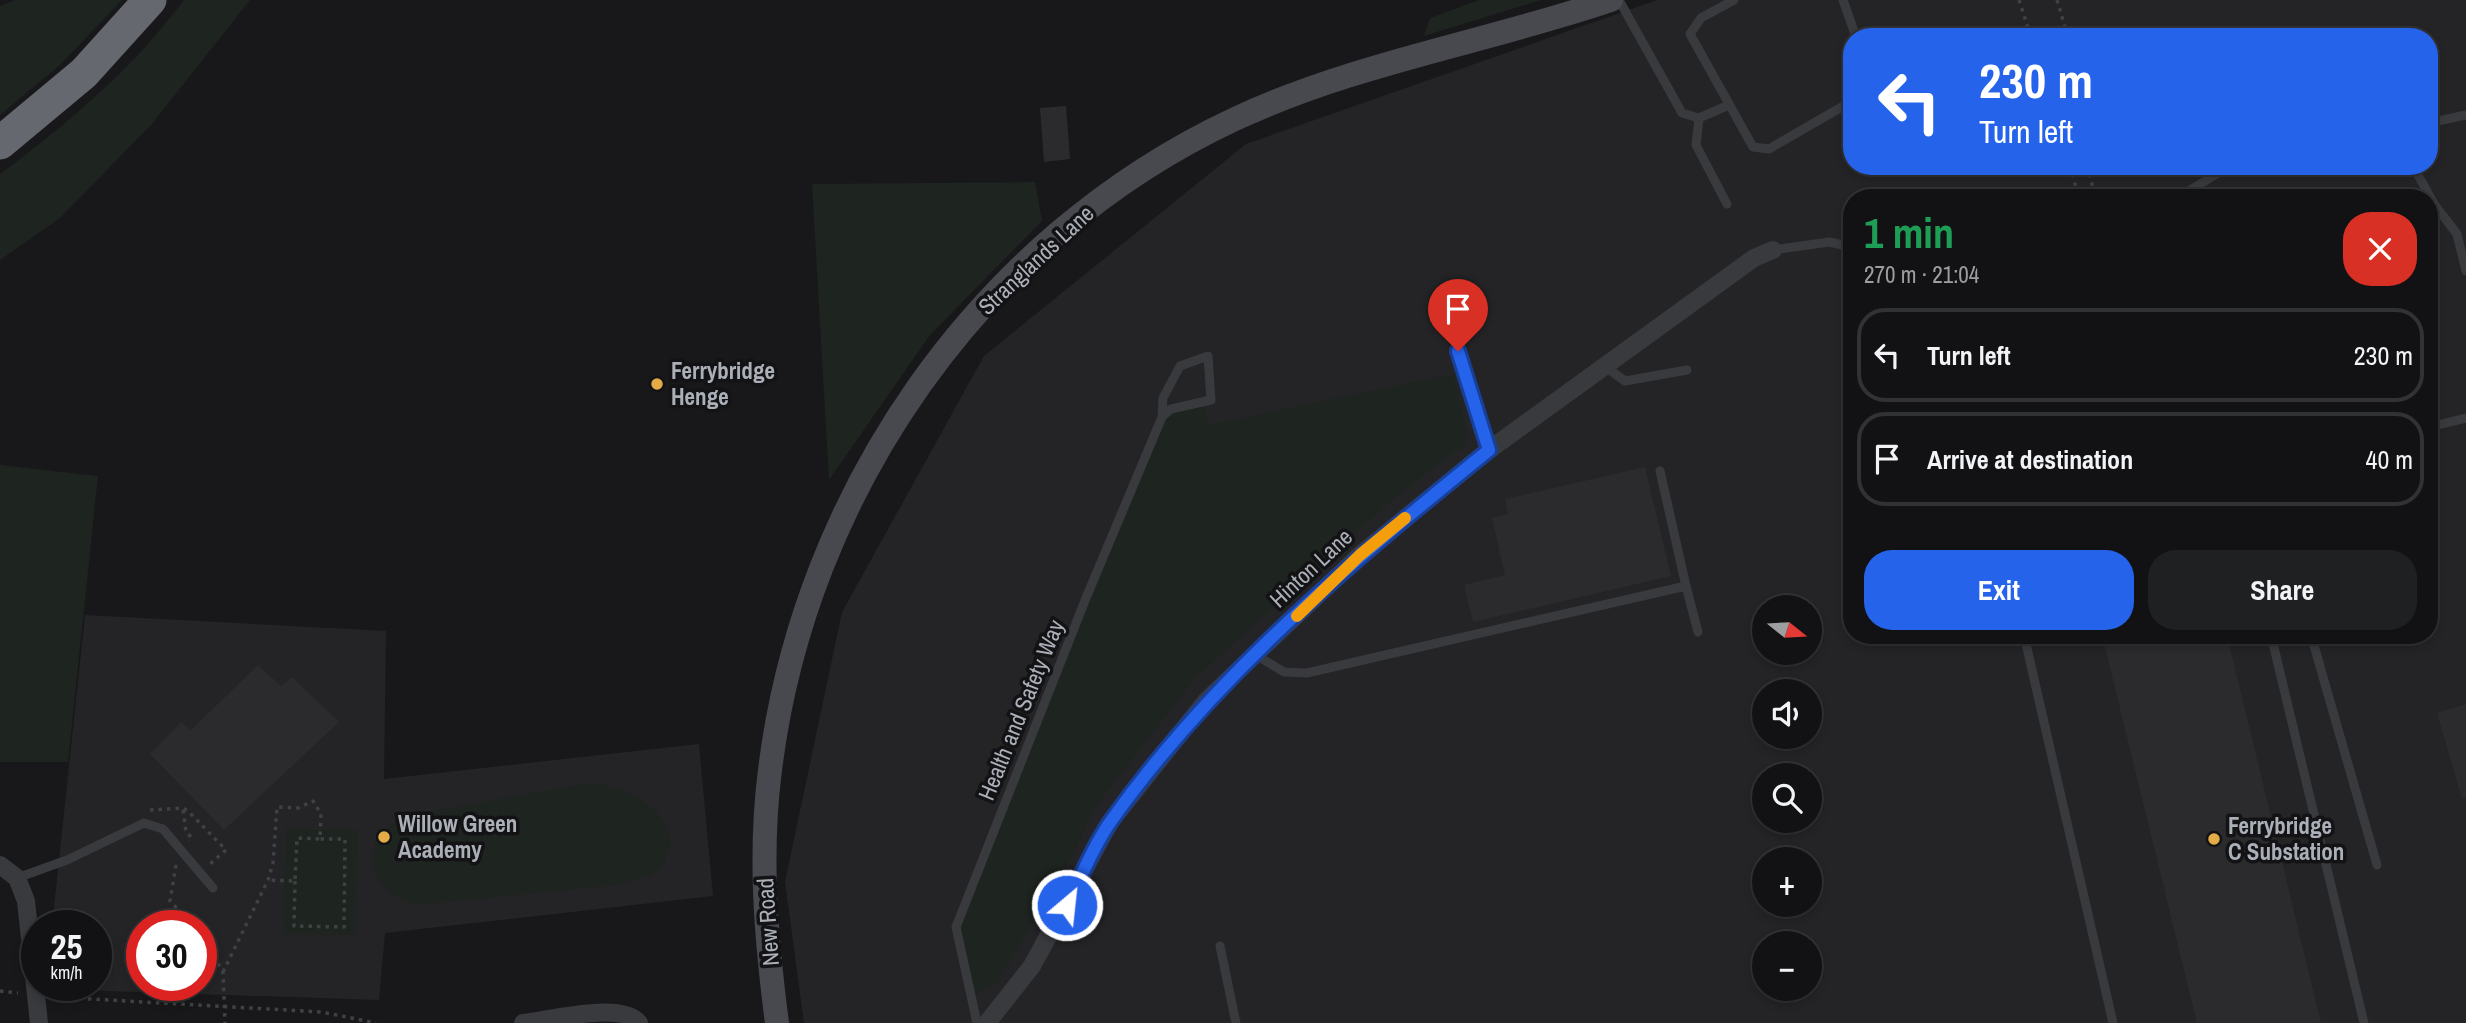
<!DOCTYPE html>
<html lang="en">
<head>
<meta charset="utf-8">
<style>
  :root { --surface:#121214; --page:#1f2022; --text:#f1f3f6; --muted:#9c9ea0; --line:#313234; --accent:#2563eb }
  body { margin:0; font-family:"Archivo Narrow",sans-serif; background:var(--page); color:var(--text); height:100vh; display:flex; flex-direction:column; font-size:26px; white-space:nowrap }
  * { box-sizing:border-box; margin:0 }
  p { font-size:23px; color:var(--muted) }
  .icon { flex:none; width:38px; height:38px; fill:none; stroke:currentColor; stroke-width:2; stroke-linecap:round; stroke-linejoin:round }
  .map { position:relative; flex:1; overflow:hidden }
  .sheet { position:absolute; left:1843px; top:189px; width:595px; height:455px; display:flex; flex-direction:column; background:var(--surface); border-radius:28px; box-shadow:0 4px 10px #0003,0 0 0 2px var(--line) }
  .sheet>* { flex:none }
  .top-card { position:absolute; left:1843px; top:28px; width:595px; height:147px; border-radius:28px; box-shadow:0 4px 10px #0003,0 0 0 2px var(--line); background:#2563eb; color:#fff; overflow:hidden }
  .needle { width:46px; rotate:108deg }
  .fabs { position:absolute; left:1752px; top:595px; display:grid; gap:14px }
  .fabs a { display:grid; place-items:center; width:70px; height:70px; border-radius:50%; background:var(--surface); box-shadow:0 4px 10px #0003,0 0 0 2px var(--line); font-size:35px }
  .speed { position:absolute; left:21px; top:910px; display:flex; gap:14px; font-size:35px; font-weight:700; text-align:center }
  .speed>* { display:grid; place-content:center; width:91px; height:91px; border-radius:50%; background:var(--surface); box-shadow:0 4px 10px #0003,0 0 0 2px var(--line); line-height:1 }
  .speed small { font-size:18px; font-weight:400 }
  .speed .limit { border:10px solid #d22; background:#fff; color:#111 }
  .pin { position:absolute; display:grid; place-items:center; width:60px; height:60px; color:#fff; margin:-72px -30px; border-radius:50% 50% 50% 0; rotate:-45deg; box-shadow:0 0 7px #0007 }
  .pin .icon { rotate:45deg }
  .me { position:absolute; width:77px; margin:-38px; rotate:28deg; stroke-linejoin:round; filter:drop-shadow(0 0 5px #0008) }
  .turn { display:flex; align-items:center; gap:24px; height:147px; padding:0 21px; font-size:32px }
  .turn .icon { width:91px; height:91px; stroke-width:2.5 }
  .turn b { display:block; font-size:49px; line-height:60px }
  .round { display:grid; place-items:center; flex:none; width:74px; height:74px; border-radius:28px; background:var(--page) }
  .overview { display:flex; align-items:center; justify-content:space-between; height:119px; padding:0 21px }
  h1 { font-size:42px; font-weight:800; line-height:52px; color:#1e9e55 }
  .button { display:flex; gap:14px; margin-top:auto; padding:14px 21px }
  .button a { flex:1; height:80px; border-radius:28px; background:var(--accent); color:#fff; font-size:28px; font-weight:800; line-height:80px; text-align:center }
  .button a+a { background:var(--page); color:var(--text) }
  ul { padding:0; list-style:none }
  li { display:flex; align-items:center; gap:21px; height:94px; margin:0 14px 10px; padding:0 7px; border:4px solid var(--line); border-radius:28px }
  li div { flex:1 }
  li b { display:block; font-size:26px }
  li em { font-style:normal }
  .map>svg:first-child { display:block }
  .built { fill:#242426; fill-rule:evenodd }
  .green { fill:#1e241f }
  .building { fill:#2b2b2d }
  .lines { fill:none; stroke-linecap:round; stroke-linejoin:round }
  .path { stroke:#3f4145; stroke-width:3.5; stroke-dasharray:3.5 5; stroke-linecap:butt }
  .lane { stroke:#393a3e; stroke-width:9 }
  .street { stroke:#393a3e; stroke-width:18 }
  .secondary { stroke:#47494e; stroke-width:24 }
  .highway { stroke:#65686f; stroke-width:33 }
  .route-casing { stroke:#184099; stroke-width:18 }
  .route { stroke:#2563eb; stroke-width:12 }
  .slow { stroke:#f59e0b; stroke-width:12 }
  .poi-dot { fill:#e3ac46; stroke:#131315; stroke-width:2.5 }
  .labels { text-anchor:middle; stroke-width:7; stroke-linejoin:round; paint-order:stroke }
  .street-label { font-size:23px; fill:#abafb8; stroke:#131315 }
  .poi-label { font-size:23px; font-weight:bold; fill:#abafb8; stroke:#131315; text-anchor:start }
</style>
</head>
<body>
<div class="map">
<svg width="2466" height="1023" viewBox="0 0 2466 1023">
  <rect width="100%" height="100%" fill="#18181a"/>
  <path class="built" d="M1657 0H2466V1023H804L785 882 842 612 984 356 1246 144ZM1852 37H2429V166H1852ZM1852 198H2429V635H1852ZM1764 607H1810V653H1764ZM1764 691H1810V737H1764ZM1764 775H1810V821H1764ZM1764 859H1810V905H1764ZM1764 943H1810V989H1764Z
    M85 615 386 631 384 779 699 744 713 896 385 933 379 1000 46 989V985H96V926H52ZM142 926H201V985H142Z"/>
  <path class="green" d="M16 0H122L61 64 0 115V6Z
    M184 0H250L151 125 60 218 0 260V174C69 123 132 69 184 0Z
    M1479 0H1541L1424 36 1430 18Z
    M1035 182 1042 221 930 335 829 480 812 184Z
    M1453 374 1468 435 1463 448 1449 455 1393 499 1195 678 1094 808 1075 851 997 983 972 996 956 927 1162 417 1181 406 1202 402 1209 425Z
    M0 465 98 476 68 762H0Z
    M591 783C621 787 666 804 670 840 671 848 666 858 663 866L651 875 616 885 415 905C387 897 359 869 378 838 385 827 399 821 410 815Z
    M286 829 357 830 355 935 284 934Z"/>
  <path class="building" d="M1066 106 1070 159 1044 162 1040 108Z
    M1645 467 1671 576 1473 622 1464 585 1505 575 1492 518 1508 514 1505 499Z
    M2102 635H2227L2321 1023H2197Z
    M258 665 281 686 292 677 339 722 224 830 150 754 181 722 191 730Z
    M2466 704V798L2462 799 2437 713Z"/>
  <g class="lines">
    <path class="path" d="M2019 0 2031 37
      M2057 0 2068 37
      M2070 166 2079 198
      M2087 166 2096 198
      M2121 198H2128
      M150 810 183 808 189 812 226 850 210 864
      M183 810 186 832 192 838 189 840
      M176 865 170 901 194 926
      M295 881 294 926 344 927 345 839H320
      M201 934 223 972 225 1023
      M223 972 268 880 273 863 277 807 298 808 313 801 321 814 320 839 297 838 295 881 268 880
      M0 991 18 993
      M54 997 322 1012 376 1023"/>
    <path class="lane" d="M1619 0 1682 113 1699 118 1729 105
      M1734 0 1701 18 1690 34 1753 147 1769 149 1852 101
      M1843 0 1856 37
      M1699 118 1696 145 1727 204
      M2429 123 2466 115
      M2413 166 2434 204 2457 234 2466 271
      M2177 198 2230 166
      M1773 250 1829 242 1852 247
      M1458 351 1489 450
      M1604 366 1625 381 1687 370
      M2429 427 2466 418
      M1686 586 1698 632
      M2024 635 2113 1023
      M2271 635 2364 1023
      M2311 635 2377 865
      M1256 655 1284 672 1307 673 1686 586 1660 471
      M17 878 67 860 144 823 163 829 213 888
      M1220 946 1236 1023
      M977 1023 956 927 1086 598 1162 417 1163 398 1180 366 1208 356 1211 400 1171 409 1162 417"/>
    <path class="street" d="M0 865 17 878 26 901 39 1023
      M523 1023C549 1020 622 1001 639 1023
      M987 1023 1032 966 1110 822 1206 701 1360 555 1489 450 1754 258 1773 250"/>
    <path class="secondary" d="M777 1023C766 939 759 855 770 770 804 493 980 238 1235 119 1355 63 1487 42 1611 0"/>
    <path class="highway" d="M0 143 84 73 150 0"/>
  </g>
  <g class="lines">
    <g class="route-casing">
      <path id="route" d="M1067 905C1081 878 1093 846 1111 821 1214 676 1352 561 1489 450L1458 351"/>
    </g>
    <use href="#route" class="route"/>
    <path class="slow" d="M1297 616 1360 555 1405 518"/>
  </g>
  <g class="poi-dot">
    <circle cx="657" cy="384" r="7"/>
    <circle cx="384" cy="837" r="7"/>
    <circle cx="2214" cy="839" r="7"/>
  </g>
  <g class="labels">
    <g class="street-label">
      <text transform="translate(1036 260) rotate(-43)" y="8">Stranglands Lane</text>
      <text transform="translate(1311 568) rotate(-43)" y="8">Hinton Lane</text>
      <text transform="translate(1021 710) rotate(-68)" y="8">Health and Safety Way</text>
      <text transform="translate(768 922) rotate(-94)" y="8">New Road</text>
    </g>
    <g class="poi-label">
      <text x="671" y="379">Ferrybridge<tspan x="671" dy="26">Henge</tspan></text>
      <text x="398" y="832">Willow Green<tspan x="398" dy="26">Academy</tspan></text>
      <text x="2228" y="834">Ferrybridge<tspan x="2228" dy="26">C Substation</tspan></text>
    </g>
  </g>
</svg>
<div class="fabs">
<a><svg class="needle" viewBox="-14 -14 28 28"><path d="M0-13l5 13h-10z" fill="#e53935"/><path d="M0 13l5-13h-10z" fill="#9c9ea0"/></svg></a>
<a><svg class="icon" aria-label="sound" viewBox="0 0 24 24"><path d="M4 9h4l5-4v14l-5-4H4zM17 9q2 3 0 6"/></svg></a>
<a><svg class="icon" aria-label="search" viewBox="0 0 24 24"><circle cx="10" cy="10" r="6"/><path d="M15 15l6 6"/></svg></a>
<a>+</a>
<a>−</a>
</div>
<div class="speed"><div>25<small>km/h</small></div><div class="limit">30</div></div>
<div class="pin" style="left:1458px;top:351px;background:#d93025"><svg class="icon" aria-label="arrive" viewBox="0 0 24 24"><path d="M6 21V4h12l-3 4 3 4H6"/></svg></div>
<svg class="me" style="left:1067px;top:905px" viewBox="-20 -20 40 40"><circle r="17" fill="#2563eb" stroke="#fff" stroke-width="3"/><path d="M0-11L8 9 0 5-8 9z" fill="#fff"/></svg>
<div class="top-card">
<div class="turn"><svg class="icon" aria-label="left" viewBox="0 0 24 24"><path d="M17 20v-9H6M10 6l-5 5 5 5"/></svg><div><b>230 m</b>Turn left</div></div>
</div>
<section class="sheet">
<div class="overview"><div><h1>1 min</h1><p>270 m · 21:04</p></div><a class="round" style="background:#d93025;color:#fff"><svg class="icon" aria-label="close" viewBox="0 0 24 24"><path d="M6 6l12 12M18 6L6 18"/></svg></a></div>
<ul>
<li><svg class="icon" aria-label="left" viewBox="0 0 24 24"><path d="M17 20v-9H6M10 6l-5 5 5 5"/></svg><div><b>Turn left</b></div><em>230 m</em></li>
<li><svg class="icon" aria-label="arrive" viewBox="0 0 24 24"><path d="M6 21V4h12l-3 4 3 4H6"/></svg><div><b>Arrive at destination</b></div><em>40 m</em></li>
</ul>
<div class="button"><a>Exit</a><a>Share</a></div>
</section>
</div>
</body>
</html>
